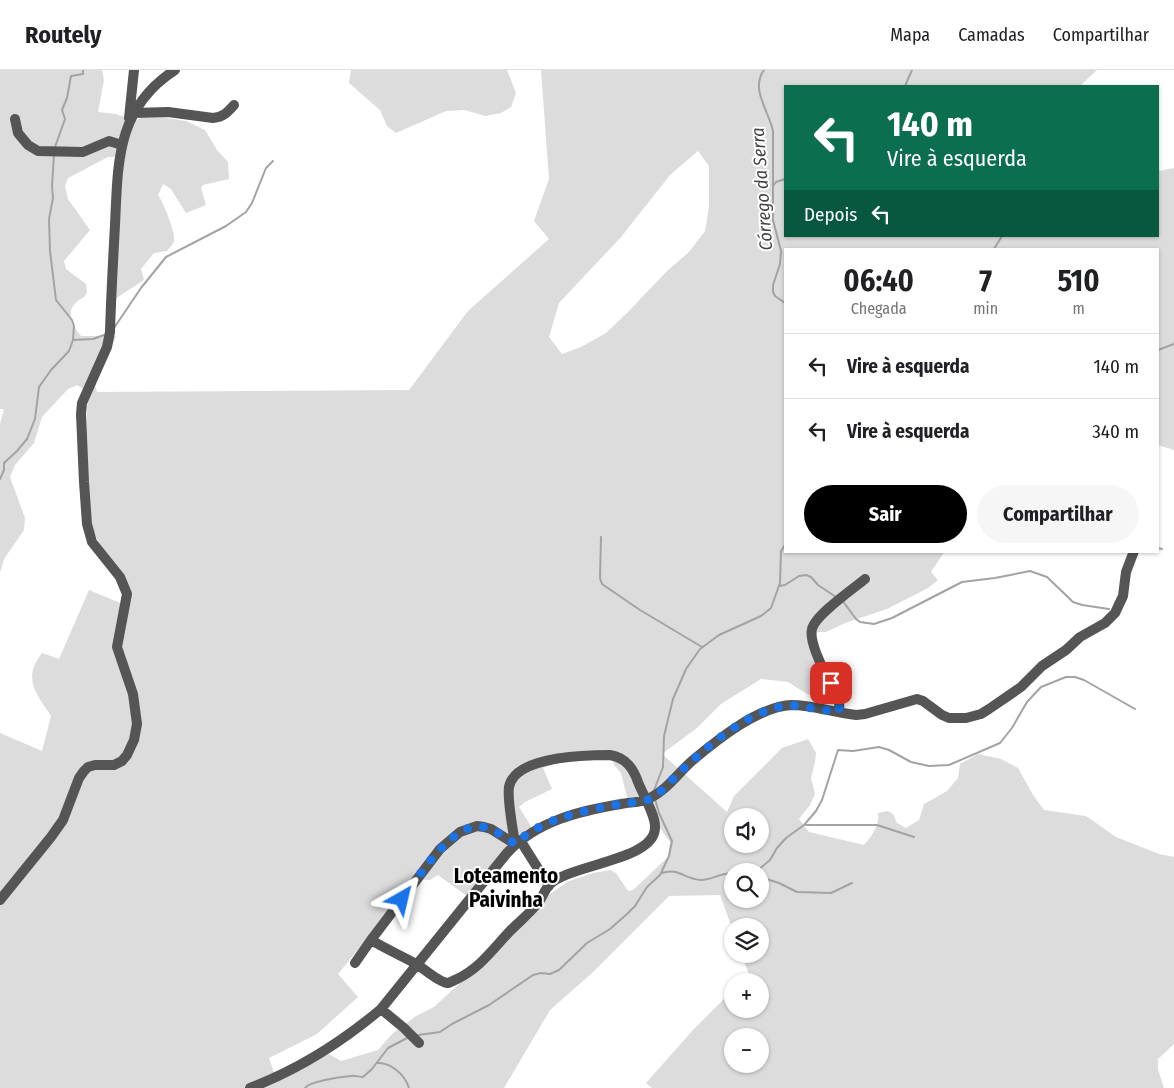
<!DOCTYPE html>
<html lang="pt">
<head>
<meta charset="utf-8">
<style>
  :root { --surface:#fff; --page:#f6f6f6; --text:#202124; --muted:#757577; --line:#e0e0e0; --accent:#000 }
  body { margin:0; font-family:"Fira Sans Condensed",sans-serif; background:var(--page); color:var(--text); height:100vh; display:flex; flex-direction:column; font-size:19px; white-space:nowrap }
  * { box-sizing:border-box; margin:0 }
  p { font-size:16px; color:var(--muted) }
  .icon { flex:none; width:28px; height:28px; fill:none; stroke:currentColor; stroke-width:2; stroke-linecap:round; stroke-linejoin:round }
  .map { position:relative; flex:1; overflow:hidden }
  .details { position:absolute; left:784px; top:178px; width:375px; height:305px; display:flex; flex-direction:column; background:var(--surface); border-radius:0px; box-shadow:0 1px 4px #0004 }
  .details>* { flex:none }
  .guide { position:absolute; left:784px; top:15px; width:375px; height:152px; border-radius:0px; box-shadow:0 1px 4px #0004; background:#0b6e4f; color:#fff; overflow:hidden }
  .buttons { position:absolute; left:724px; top:738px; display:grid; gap:10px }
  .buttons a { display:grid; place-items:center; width:45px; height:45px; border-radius:50%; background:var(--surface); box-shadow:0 1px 4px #0004; font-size:25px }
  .pin { position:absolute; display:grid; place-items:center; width:42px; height:42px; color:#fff; margin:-21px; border-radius:10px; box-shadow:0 2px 8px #0006 }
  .me { position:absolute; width:55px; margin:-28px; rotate:37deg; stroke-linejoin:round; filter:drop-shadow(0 0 4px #0008) }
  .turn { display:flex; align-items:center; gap:18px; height:105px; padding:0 20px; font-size:22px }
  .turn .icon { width:65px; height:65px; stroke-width:2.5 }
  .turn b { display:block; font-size:35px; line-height:42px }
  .then { display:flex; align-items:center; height:48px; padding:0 20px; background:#0003; gap:10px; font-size:19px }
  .eta { display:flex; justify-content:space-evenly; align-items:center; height:85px; text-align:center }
  .eta b { font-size:30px; font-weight:700; line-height:35px }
  .action { display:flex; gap:10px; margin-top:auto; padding:10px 20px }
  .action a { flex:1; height:58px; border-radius:30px; background:var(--accent); color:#fff; font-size:20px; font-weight:700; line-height:58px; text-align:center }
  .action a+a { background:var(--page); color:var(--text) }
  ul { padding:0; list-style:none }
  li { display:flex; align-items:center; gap:15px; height:65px; padding:0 20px; border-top:1px solid var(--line) }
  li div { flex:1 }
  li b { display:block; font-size:19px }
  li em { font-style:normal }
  header { display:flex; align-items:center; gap:30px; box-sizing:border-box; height:70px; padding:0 25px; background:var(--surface); border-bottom:1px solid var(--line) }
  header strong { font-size:24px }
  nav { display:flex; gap:28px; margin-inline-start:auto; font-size:18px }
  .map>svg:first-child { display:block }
  .green { fill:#dcdcdc; fill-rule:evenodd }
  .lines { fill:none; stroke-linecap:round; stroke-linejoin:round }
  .stream { stroke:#a3a3a3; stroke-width:2 }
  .minor { stroke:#555; stroke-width:10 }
  .route { stroke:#1a73e8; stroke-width:9; stroke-dasharray:0 16.2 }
  .labels { text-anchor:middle; stroke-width:4; stroke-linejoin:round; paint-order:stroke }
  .water-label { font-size:18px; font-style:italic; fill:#444; stroke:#fff }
  .district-label { font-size:21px; font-weight:bold; fill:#000; stroke:#fff }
</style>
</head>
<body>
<header>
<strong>Routely</strong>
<nav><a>Mapa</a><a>Camadas</a><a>Compartilhar</a></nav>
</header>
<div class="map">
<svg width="1174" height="1018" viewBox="0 0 1174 1018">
  <rect width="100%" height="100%" fill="#fff"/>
  <path class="green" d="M0 0H102L104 10 98 42 116 44 127 48 118 87H108L68 108 65 116 68 129 90 160 64 191 66 199 86 214C86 214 87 221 87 222 86 227 82 228 79 230 64 241 72 255 81 266H116L95 315 97 322 409 320 468 241 549 169 534 151 549 109 541 0H1097L1080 16H785V166H1158V101L1174 98V380L1158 375V179H785V481H945L931 502 938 510 928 518 887 539 845 553 826 562H818L812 568 833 618 827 629 807 624 788 612 761 609 721 634 697 658 662 684 727 742 734 726 782 678 808 669 816 683 815 692 811 708 815 724 810 735 799 749 809 762 864 775C871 767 880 755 878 743L888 741 893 744 897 753 906 758 919 750 924 734 947 721 958 708 960 694 978 684 1001 689 1018 698 1033 725 1044 740 1086 746 1116 767 1159 784 1174 787V974L1158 989V999L1164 1018H652L646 1013 693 960 732 921V939H760V911H742L749 904 741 884H760V856H732V858L720 825 669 826 592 903 550 940 504 1018H0V663L42 681 51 646C36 623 22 609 42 583L59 589 89 520 125 535 129 520 107 486 92 460 85 383 88 322 77 315 68 319 42 347 34 373 15 395 10 407 25 448 24 460 4 489 0 503V354L4 339H0ZM698 81 709 96V137L705 161 689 182 667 201 628 242 606 263 581 277 562 284 549 267 559 233 621 167 670 105ZM611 683 614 695 621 703 629 735H647L654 750 670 772 668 787 633 820 628 821 616 803 610 800 593 803 567 812 529 839 461 912 434 937 416 946 392 964 378 980 341 991 329 984 277 1011 269 988 317 964 358 927 338 904 416 809 430 810 438 805 471 829 534 761 519 737 525 732 552 719 543 698 579 686ZM732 746H760V774H732ZM732 801H760V829H732ZM732 966H760V994H732Z
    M351 0H507L516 23 511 37 501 43 485 46 465 40 446 41 396 63 387 56 380 40 349 13Z
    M147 45 186 51 205 60 217 80 228 92 229 109 203 115 201 118 206 135 186 143 171 119 163 114 158 125C163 132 176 163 174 171 173 175 169 178 167 181L154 183 141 199 144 210 115 229 122 87 135 52 141 47Z"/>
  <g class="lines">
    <path class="stream" d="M764 0C750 19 769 41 773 61V150L781 181 780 194 773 215V222L775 226 785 233
      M905 16 912 0
      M55 77 65 49 62 40 67 28 71 6 83 4V0
      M773 116 776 112 785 109
      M994 179 1002 166
      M114 258 141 218 166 187 226 156 246 142 252 133 266 98 273 91
      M73 270 93 269 104 265
      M1158 280 1174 274
      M0 409 4 400V393L17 381 27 369 35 349 39 317 51 300 69 281 73 270 74 256 72 250 56 230 50 181 49 149 53 128 52 116 54 84
      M601 467 600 508 602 514 640 540 702 577
      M1158 478 1162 479
      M779 516 785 515 799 506 806 505 811 507 818 515 836 527
      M842 530 856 549 860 552 874 554 892 548 962 512 995 508 1030 501 1047 507 1073 532 1082 535 1109 539
      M653 723 663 697 664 666 673 629 686 599 700 579 719 565 761 546 771 538 780 513 781 481 785 475
      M806 755H877L914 767
      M757 801 770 790 777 778 786 768 804 755 816 741 822 730 838 680 853 681 879 677 889 680 911 692 929 696 949 695 1000 673 1012 658 1027 632 1041 617 1066 607H1075L1084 610 1135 639
      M662 803C679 797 685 810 701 810 712 810 720 803 732 803
      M760 807 779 813 797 822 831 823 852 813
      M418 965 440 962 452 954 489 935 533 905 541 903 550 904 559 900 587 873 610 859 627 844 635 836 647 817 660 805 669 786 672 771 659 743 655 729
      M377 993C391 992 405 1005 409 1018
      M305 1018C310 1011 341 1007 351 1006 355 1005 359 1007 363 1007L372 999 388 978 409 967"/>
    <path class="minor" d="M134 43 168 42 213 48C223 47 227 43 234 35
      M129 48 134 0
      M15 49 18 63 28 75 38 81 83 82 109 71 122 75
      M839 641C841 627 834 618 827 606 821 596 809 570 812 559 815 545 853 519 865 509
      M610 685C626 688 633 698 638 712 643 725 656 746 655 758 654 791 569 794 549 815 544 821 542 829 537 834 529 844 519 852 510 861 493 879 480 898 457 909 454 910 450 913 447 913 439 912 425 900 418 895 402 886 386 879 371 870L440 779 460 762 477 756 484 757 491 759 515 774C513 759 507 730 509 717 515 686 586 685 610 685Z
      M520 770 549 816
      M0 830 51 767 63 750 79 708 84 701 88 697 95 695H114L122 691 127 685 134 670 137 654 133 624 117 577 127 524 120 507 92 472 87 454 84 412 81 344 82 333 107 277 110 262C111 227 113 191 115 155 118 93 116 38 175 0
      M355 893 371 870
      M381 939 404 958 419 973
      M250 1018C297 1000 343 971 381 939L507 783C537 751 579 741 621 734 630 732 642 733 650 728 667 720 679 702 693 690 717 670 759 636 792 635 812 635 835 643 856 645L865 644 917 629 923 631 942 645 949 648H966L981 644 989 639 1021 617 1042 596 1066 580 1080 567 1105 553 1115 543 1123 526 1126 502 1134 481"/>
  </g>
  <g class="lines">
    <path class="route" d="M402 829C419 807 453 750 484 757 496 760 506 768 515 774 543 748 583 741 620 734 630 732 641 733 650 729 663 722 671 710 681 701 709 675 751 638 791 635L839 642V628L831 613"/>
  </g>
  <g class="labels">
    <g class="water-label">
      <text transform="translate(762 119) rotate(-94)" y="6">Córrego da Serra</text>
    </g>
    <g class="district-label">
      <text x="506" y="813">Loteamento<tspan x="506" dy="24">Paivinha</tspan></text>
    </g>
  </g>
</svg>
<div class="buttons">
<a><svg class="icon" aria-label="sound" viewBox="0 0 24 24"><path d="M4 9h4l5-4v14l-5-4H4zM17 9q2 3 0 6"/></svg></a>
<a><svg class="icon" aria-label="search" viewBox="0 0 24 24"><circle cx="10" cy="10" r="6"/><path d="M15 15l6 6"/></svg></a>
<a><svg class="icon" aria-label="layers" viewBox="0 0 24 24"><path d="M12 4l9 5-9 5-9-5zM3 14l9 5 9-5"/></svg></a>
<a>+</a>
<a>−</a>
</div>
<div class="pin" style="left:831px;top:613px;background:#d93025"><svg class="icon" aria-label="arrive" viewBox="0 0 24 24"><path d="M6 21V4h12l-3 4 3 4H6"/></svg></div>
<svg class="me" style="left:402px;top:829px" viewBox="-20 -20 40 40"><path d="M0-17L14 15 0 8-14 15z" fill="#1a73e8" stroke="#fff" stroke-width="4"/></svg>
<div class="guide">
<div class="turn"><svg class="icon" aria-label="left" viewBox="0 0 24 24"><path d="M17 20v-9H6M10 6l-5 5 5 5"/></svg><div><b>140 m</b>Vire à esquerda</div></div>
<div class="then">Depois<svg class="icon" aria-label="left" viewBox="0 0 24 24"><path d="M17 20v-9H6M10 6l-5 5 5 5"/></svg></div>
</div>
<section class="details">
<div class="eta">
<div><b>06:40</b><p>Chegada</p></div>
<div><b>7</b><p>min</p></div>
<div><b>510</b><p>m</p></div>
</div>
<ul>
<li><svg class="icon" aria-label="left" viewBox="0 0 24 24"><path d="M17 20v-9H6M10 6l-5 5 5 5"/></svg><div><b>Vire à esquerda</b></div><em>140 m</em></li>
<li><svg class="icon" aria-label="left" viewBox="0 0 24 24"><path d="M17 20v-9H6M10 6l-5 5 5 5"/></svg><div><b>Vire à esquerda</b></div><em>340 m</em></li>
</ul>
<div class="action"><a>Sair</a><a>Compartilhar</a></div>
</section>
</div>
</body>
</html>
